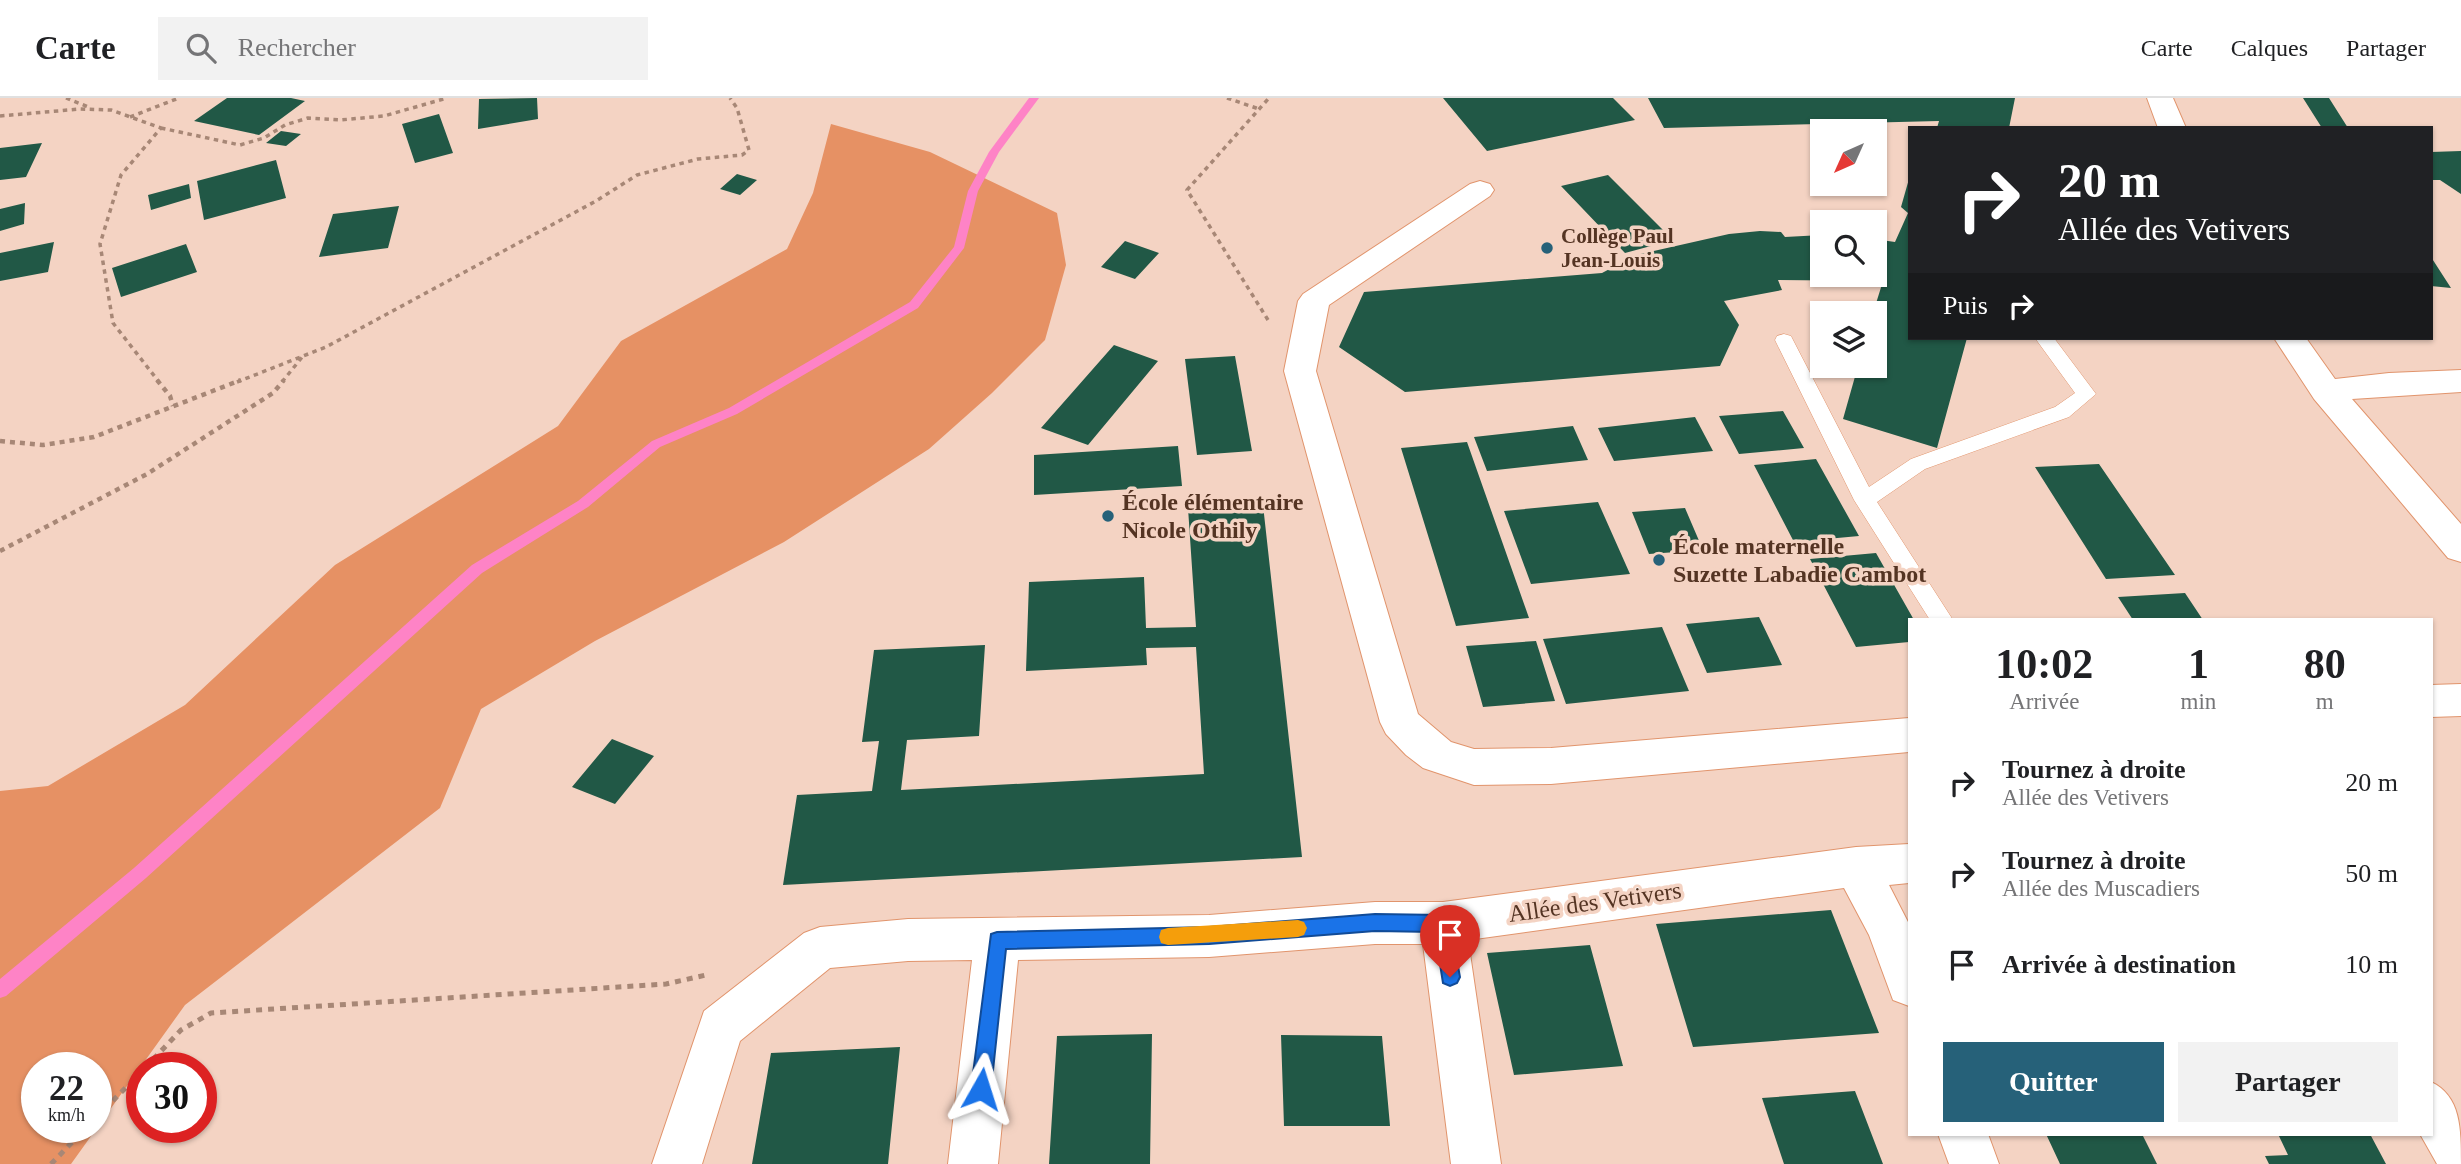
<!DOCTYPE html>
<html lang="fr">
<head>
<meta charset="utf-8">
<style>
  :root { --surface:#fff; --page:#f2f2f2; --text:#202124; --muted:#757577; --line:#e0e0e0; --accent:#266179 }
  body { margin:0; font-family:"Times New Roman",serif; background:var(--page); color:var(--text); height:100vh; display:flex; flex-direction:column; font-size:26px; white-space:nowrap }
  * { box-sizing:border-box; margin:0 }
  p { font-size:23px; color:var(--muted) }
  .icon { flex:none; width:38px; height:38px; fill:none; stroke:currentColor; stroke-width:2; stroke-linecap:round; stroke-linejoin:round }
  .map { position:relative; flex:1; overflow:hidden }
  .drawer { position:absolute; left:1908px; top:520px; width:525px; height:518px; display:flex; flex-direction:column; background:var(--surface); border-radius:0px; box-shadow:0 2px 5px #0004 }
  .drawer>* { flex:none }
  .banner { position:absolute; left:1908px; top:28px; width:525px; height:214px; border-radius:0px; box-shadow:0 2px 5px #0004; background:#202124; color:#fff; overflow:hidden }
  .needle { width:46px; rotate:225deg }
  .buttons { position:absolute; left:1810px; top:21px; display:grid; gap:14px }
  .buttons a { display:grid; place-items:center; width:77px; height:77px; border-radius:0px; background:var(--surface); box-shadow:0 2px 5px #0004; font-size:35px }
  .speed { position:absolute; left:21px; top:954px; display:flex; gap:14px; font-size:35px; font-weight:700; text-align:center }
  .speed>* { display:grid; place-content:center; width:91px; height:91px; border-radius:50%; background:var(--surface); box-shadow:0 2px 5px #0004; line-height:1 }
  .speed small { font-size:18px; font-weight:400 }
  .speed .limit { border:10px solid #d22; background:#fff; color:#111 }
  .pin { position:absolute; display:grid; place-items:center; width:60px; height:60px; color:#fff; margin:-72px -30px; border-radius:50% 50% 50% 0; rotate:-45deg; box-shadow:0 0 7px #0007 }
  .pin .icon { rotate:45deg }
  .me { position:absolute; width:77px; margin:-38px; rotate:6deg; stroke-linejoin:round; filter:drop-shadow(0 0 5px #0008) }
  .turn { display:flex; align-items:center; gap:24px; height:147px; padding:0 35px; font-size:32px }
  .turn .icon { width:91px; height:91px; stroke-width:2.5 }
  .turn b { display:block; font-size:49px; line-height:60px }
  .then { display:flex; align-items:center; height:66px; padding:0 35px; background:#0003; gap:14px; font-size:26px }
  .eta { display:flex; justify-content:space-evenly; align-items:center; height:119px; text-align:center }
  .eta b { font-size:42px; font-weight:800; line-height:49px }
  .cta { display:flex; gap:14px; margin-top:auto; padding:14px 35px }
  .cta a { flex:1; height:80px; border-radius:0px; background:var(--accent); color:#fff; font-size:28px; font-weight:800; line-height:80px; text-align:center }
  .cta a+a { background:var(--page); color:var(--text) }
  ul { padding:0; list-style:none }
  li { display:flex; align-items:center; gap:21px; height:91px; padding:0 35px }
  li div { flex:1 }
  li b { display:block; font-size:26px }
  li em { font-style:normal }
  header { display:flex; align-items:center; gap:42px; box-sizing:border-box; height:98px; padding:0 35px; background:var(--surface); border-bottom:2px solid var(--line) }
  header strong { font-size:33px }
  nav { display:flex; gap:38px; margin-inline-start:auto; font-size:24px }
  .search { width:490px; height:63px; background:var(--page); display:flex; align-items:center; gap:18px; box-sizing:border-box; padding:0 24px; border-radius:0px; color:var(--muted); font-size:26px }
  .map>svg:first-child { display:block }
  .green { fill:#e69164; fill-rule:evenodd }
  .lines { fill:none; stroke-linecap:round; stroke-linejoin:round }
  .stream { fill:#fe83c6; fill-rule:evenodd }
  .building { fill:#215846 }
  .lane-casing { stroke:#e1946c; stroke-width:1 }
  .street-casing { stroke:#e1946c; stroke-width:2 }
  .path-far2 { stroke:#a78776; stroke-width:3.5; stroke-dasharray:4.5 4.5; stroke-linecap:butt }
  .path-far1 { stroke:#a78776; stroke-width:4.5; stroke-dasharray:5 5; stroke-linecap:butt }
  .path { stroke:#a78776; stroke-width:5; stroke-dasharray:6 6; stroke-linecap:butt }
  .lane { fill:#fff; fill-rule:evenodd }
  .street { fill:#fff; fill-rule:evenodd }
  .route { fill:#1a73e8; stroke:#114b97; stroke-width:2 }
  .slow { fill:#f59e0b }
  .poi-dot { fill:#266179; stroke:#f4d3c3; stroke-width:2.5 }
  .labels { text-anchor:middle; stroke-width:7; stroke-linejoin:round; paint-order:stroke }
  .far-poi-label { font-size:21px; font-weight:bold; fill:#543423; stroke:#f4d3c3; text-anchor:start }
  .poi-label { font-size:24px; font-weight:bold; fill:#543423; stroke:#f4d3c3; text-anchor:start }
  .street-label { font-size:24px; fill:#543423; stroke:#f4d3c3 }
</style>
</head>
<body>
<header>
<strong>Carte</strong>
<div class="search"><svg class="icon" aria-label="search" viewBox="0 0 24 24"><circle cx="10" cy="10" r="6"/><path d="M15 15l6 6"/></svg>Rechercher</div>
<nav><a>Carte</a><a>Calques</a><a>Partager</a></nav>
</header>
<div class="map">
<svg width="2461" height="1066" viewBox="0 0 2461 1066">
  <rect width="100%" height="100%" fill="#f4d3c3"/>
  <path class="green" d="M831 26 930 54 1057 115 1066 167 1045 242 992 295 929 351 784 444 595 543 481 611 440 710 185 907 71 1066H0V693L48 688 185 607 335 467 558 328 621 243 787 151 813 95ZM37 970H96V1029H37Z"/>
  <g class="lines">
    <path class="stream" d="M1029 0H1039L999 54 978 93 964 150 918 210 737 316 660 349 588 409 482 475 146 780 6 898 0 900V881L134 770 472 467 578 403 652 343 729 310 910 204 954 149 968 93 989 54Z"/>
  </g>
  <path class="building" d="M227 0H291L305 3 259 37 194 23Z
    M537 0 538 21 478 31 479 1Z
    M1443 0H1613L1635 22 1487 53Z
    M1648 0H2015L2009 30H1937L1939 23 1664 30Z
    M2303 0H2329L2348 30H2322Z
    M439 16 453 55 415 65 402 26Z
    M281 33 301 36 286 48 266 45Z
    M42 45 26 79 0 82V50Z
    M2461 53V96L2440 82H2431V54Z
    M276 62 286 100 204 122 197 83Z
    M737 76 757 82 740 97 720 91Z
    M1608 77 1673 142 1625 155 1561 88Z
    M1909 81V240H1967L1937 350 1843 321 1858 268H1874L1873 215 1883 183 1778 182 1782 192 1724 203 1739 227 1720 268 1405 294 1339 249 1364 194 1602 175 1636 157 1729 136 1760 133 1781 134 1785 139 1822 137V177H1874V141L1895 144 1908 115 1901 109Z
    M189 86 191 100 151 112 148 97Z
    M25 105 24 126 0 133V111Z
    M399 108 388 150 319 159 333 116Z
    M1125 143 1159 155 1135 181 1101 169Z
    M54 144 48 174 0 183V155Z
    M186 146 197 174 121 199 112 170Z
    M2431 159 2451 190 2431 188Z
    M1114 247 1158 263 1088 347 1041 330Z
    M1235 258 1252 353 1197 357 1185 261Z
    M1783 313 1804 350 1739 356 1719 318Z
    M1695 319 1713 353 1614 363 1598 330Z
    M1573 328 1588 362 1487 373 1474 339Z
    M1467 344 1529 520 1456 528 1401 350Z
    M1178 348 1182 388 1034 397V357Z
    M1816 361 1859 438 1794 444 1754 367Z
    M2099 366 2175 477 2106 481 2035 369Z
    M1598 404 1630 476 1531 486 1504 413Z
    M1263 407 1302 759 783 787 797 697 872 693 879 643 862 644 874 552 985 547 979 638 907 642 901 692 1204 676 1196 549 1146 550 1147 567 1026 573 1029 484 1144 479 1146 530 1196 529 1188 410Z
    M1685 410 1703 452 1649 456 1632 414Z
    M1876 455 1914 522H1909V544L1856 549 1810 461Z
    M2185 495 2203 522H2133L2118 499Z
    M1759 519 1782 567 1707 575 1686 526Z
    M1662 529 1689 593 1566 606 1543 541Z
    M1536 543 1555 603 1483 609 1466 548Z
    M612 641 654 658 615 706 572 689Z
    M1831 812 1879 935 1693 949 1656 826Z
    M1590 847 1623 968 1514 977 1487 855Z
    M1152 936 1150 1066H1049L1057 938Z
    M1281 937 1382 938 1390 1028H1284Z
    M900 949 888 1066H752L771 955Z
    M1855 993 1883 1066H1784L1762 1000Z
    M2046 1036H2142L2157 1066H2060Z
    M2278 1036H2370L2386 1066H2269L2265 1058 2288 1057Z"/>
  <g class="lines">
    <g class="lane-casing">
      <path id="lane" d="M1784 236 1791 238 1793 242 1869 389 1911 361 2055 309 2075 295 2035 240H2054L2096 296 2069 319 1925 371 1877 404 1953 522H1930L1854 402 1775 242 1777 238Z"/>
    </g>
    <g class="street-casing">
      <path id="street" d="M2147 0H2173L2186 30H2158Z
        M1480 83 1490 86 1494 92 1490 98 1329 207 1316 273 1418 616 1451 644 1474 651 1551 650 1909 620V654L1551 686 1474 687 1423 670 1406 657 1386 636 1380 624 1284 273 1298 203 1303 196 1470 86Z
        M2274 240H2306L2335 281 2389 275 2461 272V294L2352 301 2461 426V464L2448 460 2314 301Z
        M2461 586V618L2431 619V587Z
        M1909 746V785L1889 787 1909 826V908L1893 902 1869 837 1844 790 1468 842 1501 1066H1451L1423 846H1375L1209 859 1018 862 998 1066H948L972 862 908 863 830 870 740 943 702 1066H652L704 913 804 835 820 829 908 821 1209 817 1375 804H1443L1856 749Z
        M2431 984C2461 998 2461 1031 2461 1066H2437L2420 1036H2431Z
        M1938 1036H1988L1999 1066H1949Z"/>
    </g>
    <path class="path-far2" d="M66 0 91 10
      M1227 0 1259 11
      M0 18 80 11 111 12 161 30 121 77 100 146 113 225 159 284
      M130 19 179 0
      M161 30 240 47 264 40 285 27 308 20 340 22 384 18 447 0
      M1268 222 1187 92 1269 0
      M237 284 326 249 596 103 637 77 698 61 742 57 749 52 737 10 730 0
      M282 284 303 258"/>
    <path class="path-far1" d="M157 282 170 298 173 308
      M0 343 43 347 94 339 241 282
      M0 453 147 376 273 295 284 282"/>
    <path class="path" d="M145 970 181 932 211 915 666 886 706 877
      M96 1020 142 973
      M51 1066 87 1029"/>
    <use href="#lane" class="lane"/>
    <use href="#street" class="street"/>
  </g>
  <path class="route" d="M1375 816 1443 817 1449 819 1460 879 1457 885 1450 888 1443 885 1435 834 1375 833 1209 846 1006 851 991 991 988 998 981 1001 974 998 971 991 991 836 997 834 1209 829Z"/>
  <path class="slow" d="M1298 822 1304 824 1307 830 1304 837 1298 839 1168 847 1161 845 1159 839 1161 832 1168 830Z"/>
  <g class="poi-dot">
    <circle cx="1547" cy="150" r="7"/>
    <circle cx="1108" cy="418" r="7"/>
    <circle cx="1659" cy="462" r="7"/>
  </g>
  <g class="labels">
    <g class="far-poi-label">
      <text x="1561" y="145">Collège Paul<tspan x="1561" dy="24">Jean-Louis</tspan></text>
    </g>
    <g class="poi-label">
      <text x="1122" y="412">École élémentaire<tspan x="1122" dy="28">Nicole Othily</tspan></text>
      <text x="1673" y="456">École maternelle<tspan x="1673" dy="28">Suzette Labadie Cambot</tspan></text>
    </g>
    <g class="street-label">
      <text transform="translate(1595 804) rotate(-8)" y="8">Allée des Vetivers</text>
    </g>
  </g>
</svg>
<div class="buttons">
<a><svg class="needle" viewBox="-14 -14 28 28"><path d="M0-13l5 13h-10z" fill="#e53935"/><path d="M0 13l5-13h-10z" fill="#757577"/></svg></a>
<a><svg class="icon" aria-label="search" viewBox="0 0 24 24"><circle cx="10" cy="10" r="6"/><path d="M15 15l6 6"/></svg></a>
<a><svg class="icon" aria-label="layers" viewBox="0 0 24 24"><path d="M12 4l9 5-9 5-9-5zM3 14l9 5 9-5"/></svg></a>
</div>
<div class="speed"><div>22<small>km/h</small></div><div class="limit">30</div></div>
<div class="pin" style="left:1450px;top:879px;background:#d93025"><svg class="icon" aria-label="arrive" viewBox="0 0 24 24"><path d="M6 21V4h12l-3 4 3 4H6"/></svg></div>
<svg class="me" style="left:981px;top:991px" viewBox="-20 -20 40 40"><path d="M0-17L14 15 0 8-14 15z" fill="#1a73e8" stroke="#fff" stroke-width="4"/></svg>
<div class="banner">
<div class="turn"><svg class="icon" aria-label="right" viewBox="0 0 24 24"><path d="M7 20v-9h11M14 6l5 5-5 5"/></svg><div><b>20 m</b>Allée des Vetivers</div></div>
<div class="then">Puis<svg class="icon" aria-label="right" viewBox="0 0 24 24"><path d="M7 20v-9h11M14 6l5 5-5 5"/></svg></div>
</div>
<section class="drawer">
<div class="eta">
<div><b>10:02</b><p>Arrivée</p></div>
<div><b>1</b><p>min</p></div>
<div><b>80</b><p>m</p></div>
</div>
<ul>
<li><svg class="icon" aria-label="right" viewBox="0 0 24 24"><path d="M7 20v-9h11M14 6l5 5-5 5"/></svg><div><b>Tournez à droite</b><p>Allée des Vetivers</p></div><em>20 m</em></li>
<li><svg class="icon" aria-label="right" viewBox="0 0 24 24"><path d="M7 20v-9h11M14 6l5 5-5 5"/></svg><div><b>Tournez à droite</b><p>Allée des Muscadiers</p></div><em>50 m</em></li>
<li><svg class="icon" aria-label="arrive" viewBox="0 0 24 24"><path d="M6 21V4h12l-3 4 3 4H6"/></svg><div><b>Arrivée à destination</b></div><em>10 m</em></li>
</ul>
<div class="cta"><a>Quitter</a><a>Partager</a></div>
</section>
</div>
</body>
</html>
